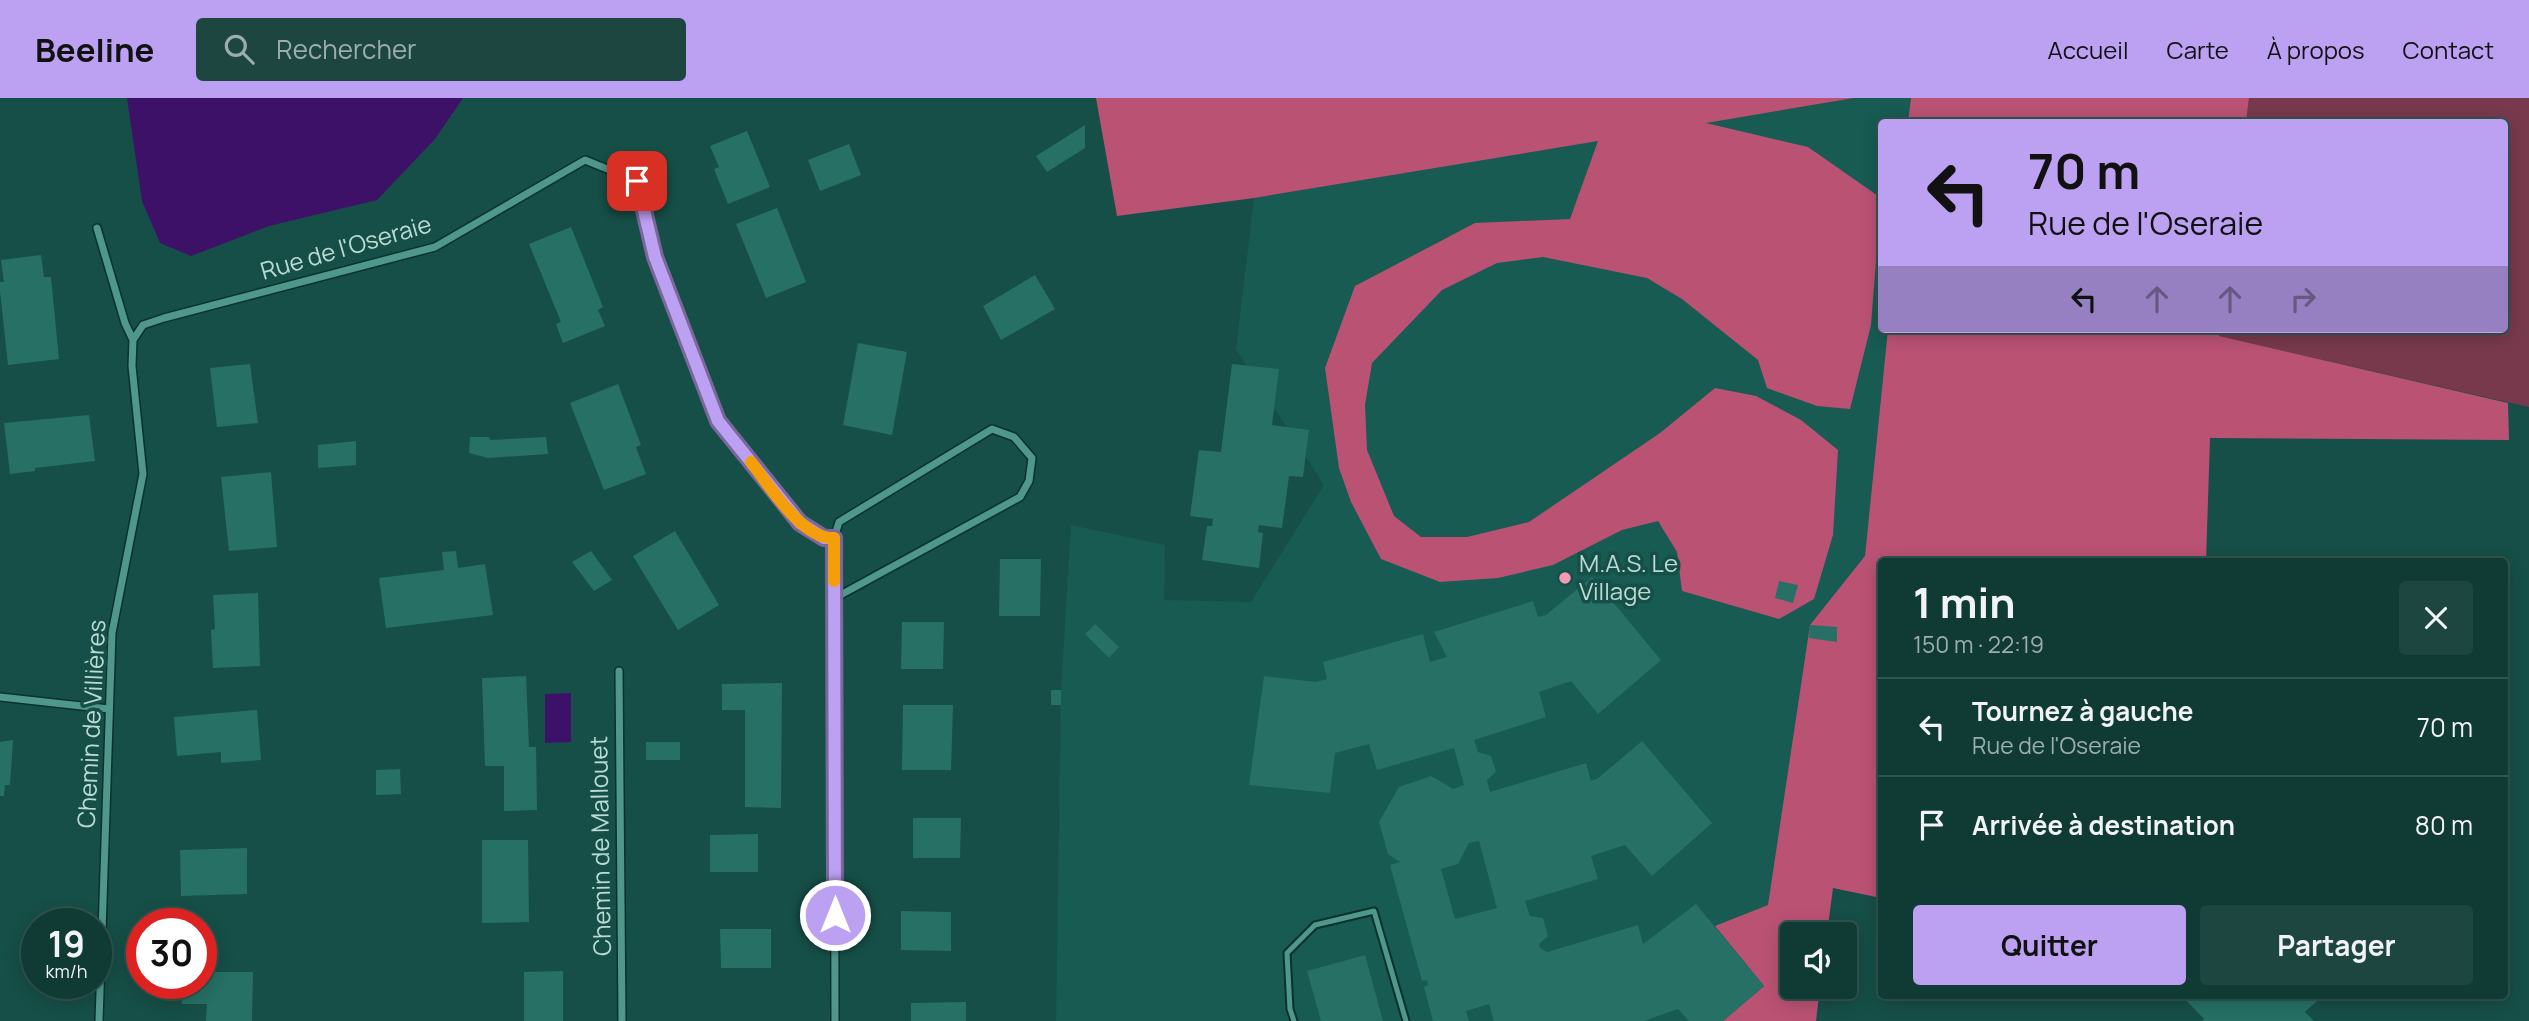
<!DOCTYPE html>
<html lang="fr">
<head>
<meta charset="utf-8">
<style>
  :root { --surface:#103b35; --page:#1e4641; --text:#f1f3f6; --muted:#9cadad; --line:#305550; --accent:#bca0f2 }
  body { margin:0; font-family:Manrope,sans-serif; background:var(--page); color:var(--text); height:100vh; display:flex; flex-direction:column; font-size:26px; white-space:nowrap }
  * { box-sizing:border-box; margin:0 }
  p { font-size:23px; color:var(--muted) }
  .icon { flex:none; width:38px; height:38px; fill:none; stroke:currentColor; stroke-width:2; stroke-linecap:round; stroke-linejoin:round }
  .map { position:relative; flex:1; overflow:hidden }
  .panel { position:absolute; left:1878px; top:460px; width:630px; height:441px; display:flex; flex-direction:column; background:var(--surface); border-radius:7px; box-shadow:0 4px 18px #0003,0 0 0 2px var(--line) }
  .panel>* { flex:none }
  .hud { position:absolute; left:1878px; top:21px; width:630px; height:214px; border-radius:7px; box-shadow:0 4px 18px #0003,0 0 0 2px var(--line); background:#bca0f2; color:#111; overflow:hidden }
  .buttons { position:absolute; left:1780px; top:824px; display:grid; gap:14px }
  .buttons a { display:grid; place-items:center; width:77px; height:77px; border-radius:7px; background:var(--surface); box-shadow:0 4px 18px #0003,0 0 0 2px var(--line); font-size:35px }
  .speed { position:absolute; left:21px; top:810px; display:flex; gap:14px; font-size:35px; font-weight:700; text-align:center }
  .speed>* { display:grid; place-content:center; width:91px; height:91px; border-radius:50%; background:var(--surface); box-shadow:0 4px 18px #0003,0 0 0 2px var(--line); line-height:1 }
  .speed small { font-size:18px; font-weight:400 }
  .speed .limit { border:10px solid #d22; background:#fff; color:#111 }
  .pin { position:absolute; display:grid; place-items:center; width:60px; height:60px; color:#fff; margin:-30px; border-radius:14px; box-shadow:0 4px 10px #0006 }
  .me { position:absolute; width:77px; margin:-38px; rotate:0deg; stroke-linejoin:round; filter:drop-shadow(0 0 5px #0008) }
  .turn { display:flex; align-items:center; gap:24px; height:147px; padding:0 35px; font-size:32px }
  .turn .icon { width:91px; height:91px; stroke-width:2.5 }
  .turn b { display:block; font-size:49px; line-height:60px }
  .lanes { display:flex; align-items:center; height:66px; padding:0 35px; background:#0003; justify-content:center; gap:35px; direction:ltr }
  .lanes .off { opacity:.35 }
  .round { display:grid; place-items:center; flex:none; width:74px; height:74px; border-radius:7px; background:var(--page) }
  .head { display:flex; align-items:center; justify-content:space-between; height:119px; padding:0 35px }
  h1 { font-size:42px; font-weight:700; line-height:52px }
  .action { display:flex; gap:14px; margin-top:auto; padding:14px 35px }
  .action a { flex:1; height:80px; border-radius:7px; background:var(--accent); color:#111; font-size:28px; font-weight:700; line-height:80px; text-align:center }
  .action a+a { background:var(--page); color:var(--text) }
  ul { padding:0; list-style:none }
  li { display:flex; align-items:center; gap:21px; height:98px; padding:0 35px; border-top:2px solid var(--line) }
  li div { flex:1 }
  li b { display:block; font-size:26px }
  li em { font-style:normal }
  header { display:flex; align-items:center; gap:42px; box-sizing:border-box; height:98px; padding:0 35px; background:var(--accent); color:#111 }
  header strong { font-size:33px }
  nav { display:flex; gap:38px; margin-inline-start:auto; font-size:24px }
  .search { width:490px; height:63px; background:var(--page); display:flex; align-items:center; gap:18px; box-sizing:border-box; padding:0 24px; border-radius:7px; color:var(--muted); font-size:26px }
  .map>svg:first-child { display:block }
  .built { fill:#175b52 }
  .green { fill:#78394d }
  .forest { fill:#ba5274 }
  .water { fill:#3e1168 }
  .building { fill:#267065; fill-rule:evenodd }
  .lines { fill:none; stroke-linecap:round; stroke-linejoin:round }
  .service-casing { stroke:#0a322c; stroke-width:9 }
  .minor-casing { stroke:#0a322c; stroke-width:10 }
  .service { stroke:#50978b; stroke-width:5 }
  .minor { stroke:#50978b; stroke-width:7 }
  .route-casing { stroke:#7a689d; stroke-width:18 }
  .route { stroke:#bca0f2; stroke-width:12 }
  .slow { stroke:#f59e0b; stroke-width:12 }
  .poi-dot { fill:#f19ab2; stroke:#164f47; stroke-width:2.5 }
  .labels { text-anchor:middle; stroke-width:7; stroke-linejoin:round; paint-order:stroke }
  .street-label { font-size:24px; fill:#b9dbd4; stroke:#164f47 }
  .poi-label { font-size:24px; fill:#b9dbd4; stroke:#164f47; text-anchor:start }
</style>
</head>
<body>
<header>
<strong>Beeline</strong>
<div class="search"><svg class="icon" aria-label="search" viewBox="0 0 24 24"><circle cx="10" cy="10" r="6"/><path d="M15 15l6 6"/></svg>Rechercher</div>
<nav><a>Accueil</a><a>Carte</a><a>À propos</a><a>Contact</a></nav>
</header>
<div class="map">
<svg width="2529" height="923" viewBox="0 0 2529 923">
  <rect width="100%" height="100%" fill="#164f47"/>
  <path class="built" d="M1854 0H1911L1908 24H1881V231H1888L1827 836H1792V889H1820L1816 923H1056L1061 592 1071 427 1165 447 1164 502 1251 504 1324 387 1236 251 1254 100Z"/>
  <path class="green" d="M2249 0H2529V309L2218 238 2219 231H2504V24H2246Z"/>
  <path class="forest" d="M1096 0H1854L1706 25 1808 49 1881 100 1871 227 1850 311 1817 308 1767 290 1758 262 1682 201 1647 180 1543 159 1497 165 1442 192 1372 265 1365 307 1367 352 1394 418 1421 439H1467L1529 424 1660 335 1715 290 1756 298 1801 322 1838 352 1833 437 1814 501 1779 521 1682 493 1677 454 1658 423 1622 432 1553 467 1498 480 1440 484 1381 461 1351 404 1339 370 1325 270 1355 188 1475 125 1570 121 1598 43 1254 100 1117 118Z
    M1911 0H2249L2246 24H1908Z
    M1888 231H2219V238L2508 305 2509 342 2210 340 2206 464H1881V800L1833 790 1827 836H1792V889H1820L1816 923H1723L1764 888 1715 828 1768 807 1810 527 1865 458Z"/>
  <path class="water" d="M127 0H463L435 41 377 102 269 128 191 158 160 145 142 103Z
    M571 595V644L545 645V596Z"/>
  <path class="building" d="M1085 27V50L1047 74 1036 58Z
    M747 33 770 89 728 106 714 71 719 69 710 48Z
    M849 46 861 77 820 93 808 62Z
    M777 110 806 184 766 200 736 126Z
    M571 129 603 209 598 212 605 228 563 245 556 226 561 224 529 146Z
    M41 157 44 179H51L59 261 8 267 0 193V184H4L1 162Z
    M1035 177 1055 211 1001 242 983 208Z
    M858 245 907 254 892 337 843 327Z
    M250 266 258 325 217 329 210 270Z
    M1232 266 1279 271 1272 327 1309 332 1303 379 1289 378 1282 430 1259 427 1258 434 1263 435 1259 470 1202 462 1207 428H1212L1213 421 1190 418 1199 352 1221 354Z
    M618 286 641 347 636 349 646 376 604 392 570 305Z
    M89 317 95 363 35 370V373L10 376 4 325Z
    M470 339H489L490 342 546 339 548 356 488 360 469 355Z
    M356 343V367L318 370V347Z
    M271 374 277 449 229 453 221 379Z
    M675 433 719 507 678 532 633 458Z
    M456 453 458 470 485 466 493 517 386 530 379 480 444 472 442 454Z
    M591 453 612 482 594 493 572 464Z
    M1000 461H1041L1040 518H999Z
    M1592 479 1661 562 1598 616 1571 583 1539 594 1546 619 1474 642 1478 654 1491 658 1496 674 1487 682 1490 694 1586 665 1591 683 1597 681 1642 643 1712 725 1652 778 1625 747 1591 758 1598 781 1525 803 1530 818 1543 820 1548 838 1539 846 1540 850 1547 854 1638 827 1643 846 1696 806 1764 888 1723 923H1689L1678 911 1644 923H1494L1489 906 1466 913 1469 923H1433L1424 889 1428 887 1427 882 1422 883 1390 767 1400 764 1388 756 1379 724 1399 689 1431 678 1453 691 1464 687 1454 650 1377 672 1369 646 1335 655 1330 695 1249 687 1264 578 1316 584 1327 581 1323 564 1423 536 1430 564 1447 559 1434 534 1533 503 1538 519 1546 517ZM1479 743 1497 810 1455 821 1441 771 1458 766 1469 745Z
    M1779 483 1798 487 1793 505 1775 500Z
    M258 495 260 568 213 570 211 532 215 531 213 497Z
    M902 524H944L943 571H901Z
    M1095 526 1119 549 1109 560 1085 536Z
    M1810 527 1837 529V544L1809 540Z
    M526 578 529 649H536L537 712 504 713V668H485L482 580Z
    M782 585 781 710 745 709V612H722V586Z
    M1051 592H1061V607H1051Z
    M903 607H953L951 672H902Z
    M257 612 261 662 221 665V654L177 658 174 619Z
    M13 642 10 687H5L4 698H0V644Z
    M646 644H680V662H646Z
    M400 671 401 696 376 697V672Z
    M913 720H961L960 760H913Z
    M758 736V774H710V737Z
    M482 742H528L529 824 482 825Z
    M247 750V796L181 798 180 752Z
    M901 813 951 814V853L901 852Z
    M720 831H771V870H721Z
    M1365 857 1383 923H1321L1307 873Z
    M563 873V923H524V874Z
    M201 874H253L252 923H206L207 906H182V886H201Z
    M2182 898H2312L2317 903 2305 914 2314 923H2202L2204 921Z
    M966 904V923H911V905Z"/>
  <g class="lines">
    <g class="service-casing">
      <path id="service" d="M1294 923 1290 911 1287 855 1315 827 1374 813 1406 923"/>
    </g>
    <g class="minor-casing">
      <path id="minor" d="M97 130 125 225 133 242 132 268 143 376 112 535 99 923
        M133 242 143 227 164 220 435 149 585 62 637 83 655 159 718 323 800 425 824 441 834 440
        M835 500 1020 399 1029 383 1032 360 1014 339 992 331 839 424 834 440 835 923
        M619 573 622 923
        M0 599 109 611"/>
    </g>
    <use href="#service" class="service"/>
    <use href="#minor" class="minor"/>
  </g>
  <g class="lines">
    <g class="route-casing">
      <path id="route" d="M637 83 655 159 718 323 800 425 824 440H834L835 817"/>
    </g>
    <use href="#route" class="route"/>
    <path class="slow" d="M751 364C769 387 802 442 834 440V483"/>
  </g>
  <circle class="poi-dot" cx="1565" cy="480" r="7"/>
  <g class="labels">
    <g class="street-label">
      <text transform="translate(346 150) rotate(-16)" y="8">Rue de l'Oseraie</text>
      <text transform="translate(92 626) rotate(-87)" y="8">Chemin de Villières</text>
      <text transform="translate(601 748) rotate(-91)" y="8">Chemin de Mallouet</text>
    </g>
    <g class="poi-label">
      <text x="1579" y="474">M.A.S. Le<tspan x="1579" dy="28">Village</tspan></text>
    </g>
  </g>
</svg>
<div class="buttons">
<a><svg class="icon" aria-label="sound" viewBox="0 0 24 24"><path d="M4 9h4l5-4v14l-5-4H4zM17 9q2 3 0 6"/></svg></a>
</div>
<div class="speed"><div>19<small>km/h</small></div><div class="limit">30</div></div>
<div class="pin" style="left:637px;top:83px;background:#d93025"><svg class="icon" aria-label="arrive" viewBox="0 0 24 24"><path d="M6 21V4h12l-3 4 3 4H6"/></svg></div>
<svg class="me" style="left:835px;top:817px" viewBox="-20 -20 40 40"><circle r="17" fill="#bca0f2" stroke="#fff" stroke-width="3"/><path d="M0-11L8 9 0 5-8 9z" fill="#fff"/></svg>
<div class="hud">
<div class="turn"><svg class="icon" aria-label="left" viewBox="0 0 24 24"><path d="M17 20v-9H6M10 6l-5 5 5 5"/></svg><div><b>70 m</b>Rue de l'Oseraie</div></div>
<div class="lanes"><svg class="icon" aria-label="left" viewBox="0 0 24 24"><path d="M17 20v-9H6M10 6l-5 5 5 5"/></svg><svg class="icon off" aria-label="ahead" viewBox="0 0 24 24"><path d="M12 20V5M6 11l6-6 6 6"/></svg><svg class="icon off" aria-label="ahead" viewBox="0 0 24 24"><path d="M12 20V5M6 11l6-6 6 6"/></svg><svg class="icon off" aria-label="right" viewBox="0 0 24 24"><path d="M7 20v-9h11M14 6l5 5-5 5"/></svg></div>
</div>
<section class="panel">
<div class="head"><div><h1>1 min</h1><p>150 m · 22:19</p></div><a class="round"><svg class="icon" aria-label="close" viewBox="0 0 24 24"><path d="M6 6l12 12M18 6L6 18"/></svg></a></div>
<ul>
<li><svg class="icon" aria-label="left" viewBox="0 0 24 24"><path d="M17 20v-9H6M10 6l-5 5 5 5"/></svg><div><b>Tournez à gauche</b><p>Rue de l'Oseraie</p></div><em>70 m</em></li>
<li><svg class="icon" aria-label="arrive" viewBox="0 0 24 24"><path d="M6 21V4h12l-3 4 3 4H6"/></svg><div><b>Arrivée à destination</b></div><em>80 m</em></li>
</ul>
<div class="action"><a>Quitter</a><a>Partager</a></div>
</section>
</div>
</body>
</html>
